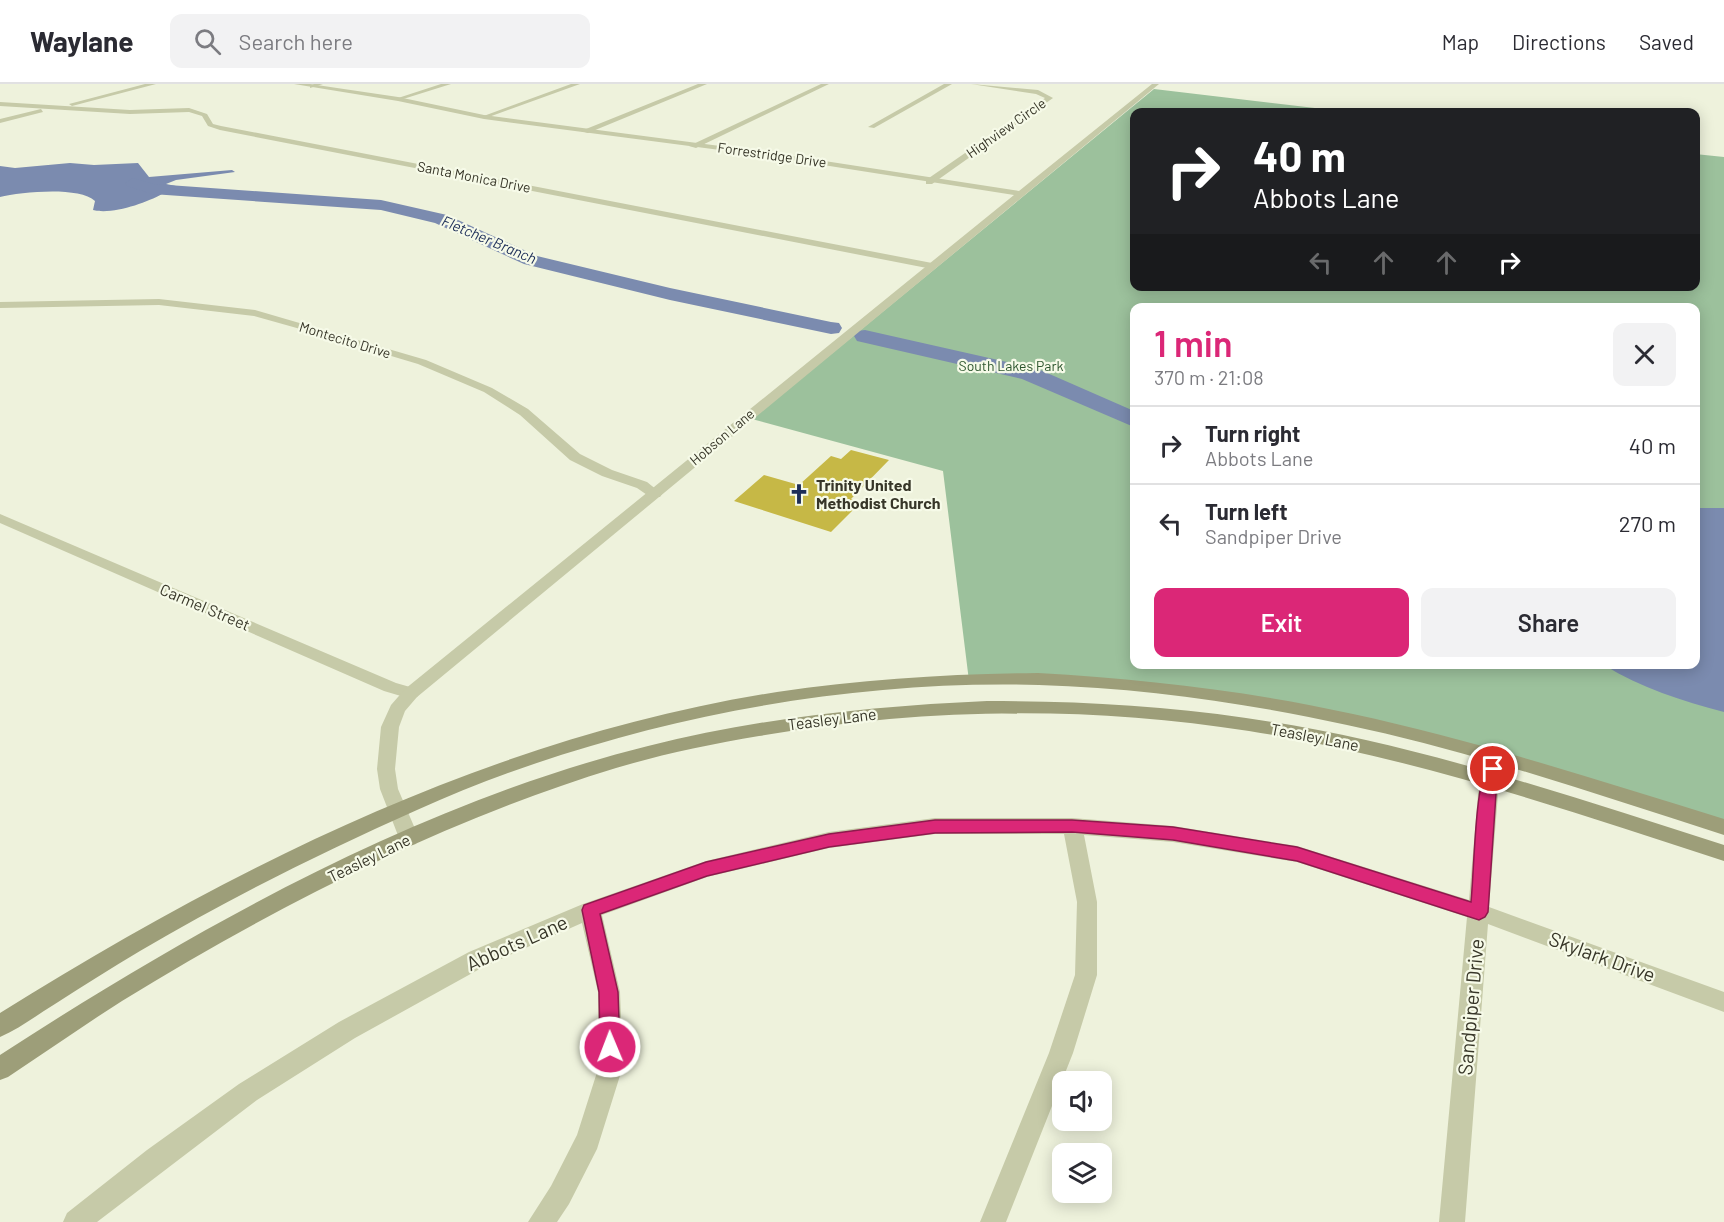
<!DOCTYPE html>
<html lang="en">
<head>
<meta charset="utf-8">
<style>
  :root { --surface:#fff; --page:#f2f2f3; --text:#2b2b33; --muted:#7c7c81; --line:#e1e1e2; --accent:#db2777 }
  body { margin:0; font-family:Barlow,sans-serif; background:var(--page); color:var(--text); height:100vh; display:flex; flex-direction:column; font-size:22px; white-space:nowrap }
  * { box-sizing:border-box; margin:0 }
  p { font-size:20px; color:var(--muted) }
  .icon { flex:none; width:33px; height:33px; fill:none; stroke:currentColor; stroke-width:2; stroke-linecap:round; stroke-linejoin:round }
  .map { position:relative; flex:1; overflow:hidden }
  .details { position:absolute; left:1130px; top:219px; width:570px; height:366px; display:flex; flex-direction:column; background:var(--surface); border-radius:12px; box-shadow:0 3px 15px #0003 }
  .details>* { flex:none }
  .hud { position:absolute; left:1130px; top:24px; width:570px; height:183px; border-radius:12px; box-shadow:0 3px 15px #0003; background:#202124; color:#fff; overflow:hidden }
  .buttons { position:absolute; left:1052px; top:987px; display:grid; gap:12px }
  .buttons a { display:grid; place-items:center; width:60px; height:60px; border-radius:12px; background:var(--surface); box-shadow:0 3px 15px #0003; font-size:30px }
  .pin { position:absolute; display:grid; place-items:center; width:51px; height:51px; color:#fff; margin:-26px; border:3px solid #fff; border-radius:50%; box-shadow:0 2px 6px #0007 }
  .me { position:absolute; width:66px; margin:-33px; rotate:359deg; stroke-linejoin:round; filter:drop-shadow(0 0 4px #0008) }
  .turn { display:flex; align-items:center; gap:21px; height:126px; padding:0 24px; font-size:27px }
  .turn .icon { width:78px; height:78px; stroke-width:2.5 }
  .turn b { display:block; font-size:42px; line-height:51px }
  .lanes { display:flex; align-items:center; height:57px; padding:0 24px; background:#0003; justify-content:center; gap:30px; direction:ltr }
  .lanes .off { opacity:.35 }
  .round { display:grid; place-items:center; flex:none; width:63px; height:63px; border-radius:12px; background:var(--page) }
  .head { display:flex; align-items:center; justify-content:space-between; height:102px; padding:0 24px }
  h1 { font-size:36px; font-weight:600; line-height:45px; color:var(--accent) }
  .button { display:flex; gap:12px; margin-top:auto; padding:12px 24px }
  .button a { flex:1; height:69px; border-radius:12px; background:var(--accent); color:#fff; font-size:24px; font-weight:600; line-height:69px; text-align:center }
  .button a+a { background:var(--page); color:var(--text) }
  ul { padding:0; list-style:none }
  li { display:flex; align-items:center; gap:18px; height:78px; padding:0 24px; border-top:2px solid var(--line) }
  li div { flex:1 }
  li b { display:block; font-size:22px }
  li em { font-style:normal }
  header { display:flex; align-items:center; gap:36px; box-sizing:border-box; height:84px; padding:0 30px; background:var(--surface); border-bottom:2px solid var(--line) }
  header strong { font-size:28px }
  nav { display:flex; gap:33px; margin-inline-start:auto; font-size:21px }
  .search { width:420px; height:54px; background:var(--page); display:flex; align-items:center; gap:15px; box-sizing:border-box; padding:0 21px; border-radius:12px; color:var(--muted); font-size:22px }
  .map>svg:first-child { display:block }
  .green { fill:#9cc19c; fill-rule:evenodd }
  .water { fill:#7b8baf }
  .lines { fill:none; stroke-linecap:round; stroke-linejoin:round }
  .river { fill:#7b8baf; fill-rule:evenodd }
  .building { fill:#c6b846 }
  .minor { fill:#c6caa8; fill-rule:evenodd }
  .tertiary { fill:#c6caa8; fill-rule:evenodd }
  .secondary { fill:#9d9e79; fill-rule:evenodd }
  .route { fill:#db2777; stroke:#8e194d; stroke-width:1.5 }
  .labels { text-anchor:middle; stroke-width:4.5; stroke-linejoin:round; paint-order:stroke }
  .far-street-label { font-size:14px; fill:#373628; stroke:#f6fae8 }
  .far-park-label { font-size:14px; fill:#2c552d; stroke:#f6fae8 }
  .far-water-label { font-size:15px; font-style:italic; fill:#1d2e58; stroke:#f6fae8 }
  .poi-label { font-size:16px; font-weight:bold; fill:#373628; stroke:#f6fae8; text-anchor:start }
  .street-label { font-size:16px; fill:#373628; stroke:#f6fae8 }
  .near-street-label { font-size:20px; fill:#373628; stroke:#f6fae8 }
</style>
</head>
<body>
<header>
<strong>Waylane</strong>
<div class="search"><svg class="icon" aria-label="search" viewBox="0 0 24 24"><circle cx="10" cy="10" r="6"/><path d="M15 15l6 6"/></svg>Search here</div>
<nav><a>Map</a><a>Directions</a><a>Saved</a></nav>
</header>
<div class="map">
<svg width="1724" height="1138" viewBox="0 0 1724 1138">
  <rect width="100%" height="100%" fill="#eef2dc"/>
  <path class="green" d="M1154 5 1349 28H1134V202H1695V70L1724 73V742L1496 674 1290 624 1121 600 969 597 943 387 752 335ZM1134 224H1695V580H1134Z"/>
  <path class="water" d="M70 79 94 81 138 79 149 93 232 86 235 88 176 96 166 100 191 105C183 106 170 106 162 110 146 119 112 131 93 126L95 117C79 102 21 108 0 113V82L15 84Z
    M1695 424H1724V628C1682 617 1641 604 1604 581L1695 580Z"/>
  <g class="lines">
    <path class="river" d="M133 94 154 100 381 116 447 131 537 172 670 204 831 238 839 239 842 244 839 249 831 250 670 216 524 180 435 139 381 126 152 110 127 102 125 99Z
      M865 246 1038 285 1134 327V343L1022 295 857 257 854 252 857 247Z"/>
  </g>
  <path class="building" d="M851 366 889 376 851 415 861 418 831 448 734 417 764 391 799 401 831 372 841 375Z"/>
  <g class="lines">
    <path class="minor" d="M145 0H156L72 22 69 20Z
      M314 0H323L310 4V2Z
      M441 0H451L400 16 395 15Z
      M571 0H580L486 34 481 33Z
      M698 0H707L588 49 581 47Z
      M821 0H829L696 64 689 62Z
      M944 0H952L874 44 868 43Z
      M971 0 1038 6 1053 14 932 100H926V96L1045 14 1036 10Z
      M0 18 130 26 189 24 207 30 213 40 221 42 932 179 937 182 932 185 220 46 208 42 202 32 189 28 130 30 0 22Z
      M41 25 43 28 0 39V35Z
      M159 215 255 226 426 276 492 304 528 325 580 370 612 386 647 398 662 410 660 413H650L637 404 602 392 570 376 520 331 484 308 418 280 311 248 254 232 159 221 0 224V218Z
      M0 430 396 599 417 605 420 609 417 613 411 615 384 607 0 439Z
      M1496 667 1503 669 1505 674 1498 710 1489 823 1724 908V928L1488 840 1465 1138H1439L1467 833 1297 778 1173 758 1084 751 1097 818V891L1073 969 1006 1138H980L1049 969 1075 891 1077 818 1064 750H935L829 764 707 793 602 831 620 908 623 982 597 1065 569 1120 557 1138H528L551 1102 577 1051 599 982 598 908 582 839 485 882 355 954 257 1016 97 1138H63L67 1129 147 1066 239 1000 339 938 469 868 583 820 706 777 829 748 935 734H1072L1173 742 1297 762 1469 816 1478 710 1487 674 1489 669Z"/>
    <path class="tertiary" d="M294 0H310L398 13 484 31 766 68 1019 107 1152 0H1159L417 613 405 627 399 643 395 685 398 705 419 754 416 760 409 762 402 760 399 754 380 705 377 685 381 643 391 621 405 605 1014 111 766 72 484 35 398 17Z"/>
    <path class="secondary" d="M1038 589C1144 595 1249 607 1353 630 1478 657 1601 697 1724 735V751C1599 711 1475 668 1347 641 1246 619 1143 604 1039 601 832 595 606 641 417 726 323 768 229 814 140 867 111 884 83 902 55 920 37 931 19 945 0 953V929C238 780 496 652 777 608 864 595 950 590 1038 589Z
      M987 617C1074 617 1160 621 1246 634 1409 657 1567 711 1724 761V777C1568 726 1412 673 1249 647 1087 621 920 624 759 652 711 660 663 670 616 684 442 737 277 822 122 917 84 941 46 968 8 993L0 996V971C197 843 419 719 648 662 759 634 873 622 987 617Z"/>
  </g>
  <path class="route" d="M1493 679 1498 681 1500 685 1496 710 1488 828 1485 833 1479 836 1297 777 1173 756 1072 748 935 749 829 763 707 792 600 830 618 908 620 963 617 970 610 973 603 970 600 963 599 908 582 826 584 821 706 778 829 750 935 736H1072L1173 743 1297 763 1471 818C1474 789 1475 703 1487 681Z"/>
  <defs>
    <g id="church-bare" transform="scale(1.62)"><path d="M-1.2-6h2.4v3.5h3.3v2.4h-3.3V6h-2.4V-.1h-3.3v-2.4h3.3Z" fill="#1d2e58" stroke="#f6fae8" stroke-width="2.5" paint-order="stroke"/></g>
  </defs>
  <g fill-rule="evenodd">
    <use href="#church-bare" x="799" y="410"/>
  </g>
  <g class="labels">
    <g class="far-street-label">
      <text transform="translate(1006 44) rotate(-35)" y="5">Highview Circle</text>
      <text transform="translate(772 71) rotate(8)" y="5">Forrestridge Drive</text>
      <text transform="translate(474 93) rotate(11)" y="5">Santa Monica Drive</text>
      <text transform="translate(345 256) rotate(17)" y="5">Montecito Drive</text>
      <text transform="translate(722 353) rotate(-40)" y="5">Hobson Lane</text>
    </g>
    <g class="far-park-label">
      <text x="1011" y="287">South Lakes Park</text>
    </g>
    <g class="far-water-label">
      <text transform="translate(489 156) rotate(23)" y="5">Fletcher Branch</text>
    </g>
    <g class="poi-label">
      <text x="816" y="407">Trinity United<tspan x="816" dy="18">Methodist Church</tspan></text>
    </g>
    <g class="street-label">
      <text transform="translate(205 523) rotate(23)" y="6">Carmel Street</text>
      <text transform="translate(832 635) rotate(-7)" y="6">Teasley Lane</text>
      <text transform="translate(1315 653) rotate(11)" y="6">Teasley Lane</text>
      <text transform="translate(369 774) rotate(-26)" y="6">Teasley Lane</text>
    </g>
    <g class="near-street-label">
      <text transform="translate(517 859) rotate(-24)" y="7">Abbots Lane</text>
      <text transform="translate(1602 873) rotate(20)" y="7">Skylark Drive</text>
      <text transform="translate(1471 923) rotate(-85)" y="7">Sandpiper Drive</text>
    </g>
  </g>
</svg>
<div class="buttons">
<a><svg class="icon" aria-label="sound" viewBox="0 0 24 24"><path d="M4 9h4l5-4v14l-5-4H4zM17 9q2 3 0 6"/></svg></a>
<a><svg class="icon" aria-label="layers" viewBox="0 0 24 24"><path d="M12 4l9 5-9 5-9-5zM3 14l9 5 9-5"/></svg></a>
</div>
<div class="pin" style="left:1493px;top:685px;background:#d93025"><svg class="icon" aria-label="arrive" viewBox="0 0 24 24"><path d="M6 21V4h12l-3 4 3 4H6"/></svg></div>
<svg class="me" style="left:610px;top:963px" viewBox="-20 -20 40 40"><circle r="17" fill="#db2777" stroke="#fff" stroke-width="3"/><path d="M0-11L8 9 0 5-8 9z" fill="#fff"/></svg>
<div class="hud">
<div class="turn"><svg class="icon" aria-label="right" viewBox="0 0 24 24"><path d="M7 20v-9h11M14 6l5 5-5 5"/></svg><div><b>40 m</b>Abbots Lane</div></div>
<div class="lanes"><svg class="icon off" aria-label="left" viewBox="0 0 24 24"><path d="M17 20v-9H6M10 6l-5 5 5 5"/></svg><svg class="icon off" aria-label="ahead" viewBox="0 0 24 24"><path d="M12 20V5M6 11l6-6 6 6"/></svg><svg class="icon off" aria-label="ahead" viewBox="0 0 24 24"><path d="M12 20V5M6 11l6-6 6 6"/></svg><svg class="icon" aria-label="right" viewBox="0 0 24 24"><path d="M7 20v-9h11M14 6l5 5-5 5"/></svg></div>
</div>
<section class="details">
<div class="head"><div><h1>1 min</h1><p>370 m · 21:08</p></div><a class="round"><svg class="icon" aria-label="close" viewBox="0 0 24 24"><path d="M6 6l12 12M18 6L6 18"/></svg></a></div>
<ul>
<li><svg class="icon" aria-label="right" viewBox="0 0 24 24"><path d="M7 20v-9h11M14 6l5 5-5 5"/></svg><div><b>Turn right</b><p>Abbots Lane</p></div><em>40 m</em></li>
<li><svg class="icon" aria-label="left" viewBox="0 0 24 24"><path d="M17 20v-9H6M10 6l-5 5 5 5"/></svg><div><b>Turn left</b><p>Sandpiper Drive</p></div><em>270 m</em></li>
</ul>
<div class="button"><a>Exit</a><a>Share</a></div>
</section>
</div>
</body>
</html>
